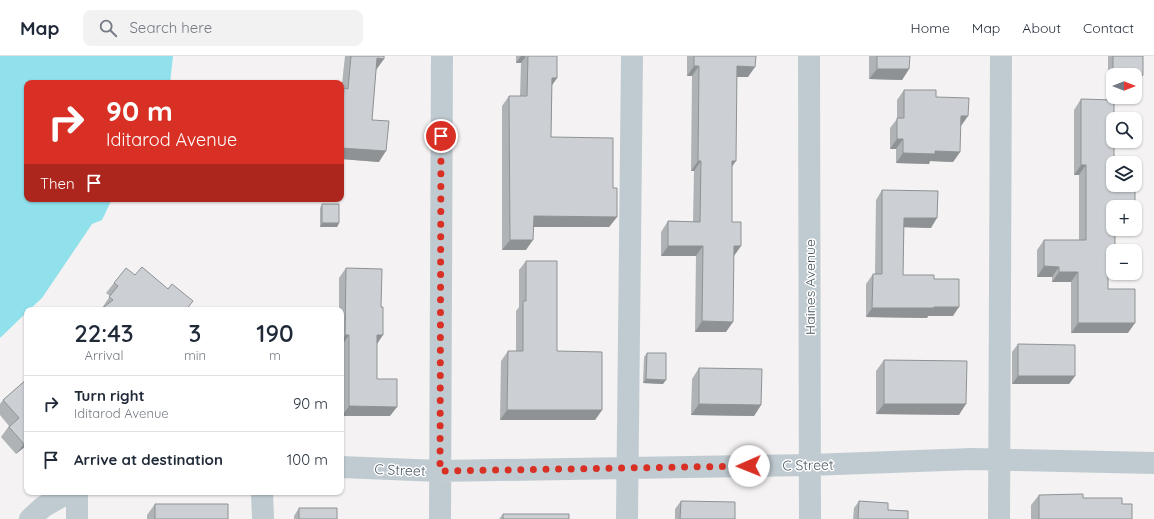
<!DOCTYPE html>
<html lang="en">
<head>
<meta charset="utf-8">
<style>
  :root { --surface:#fff; --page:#f2f2f3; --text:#1f2937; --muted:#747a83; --line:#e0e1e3 }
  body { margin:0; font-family:Quicksand,sans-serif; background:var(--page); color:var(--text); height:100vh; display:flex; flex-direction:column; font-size:15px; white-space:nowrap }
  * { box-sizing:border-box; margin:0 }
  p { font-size:13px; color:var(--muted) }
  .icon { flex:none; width:22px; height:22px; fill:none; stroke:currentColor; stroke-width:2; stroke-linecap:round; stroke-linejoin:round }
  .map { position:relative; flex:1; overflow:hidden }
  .drawer { position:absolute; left:24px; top:251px; width:320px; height:188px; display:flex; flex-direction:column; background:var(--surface); border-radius:8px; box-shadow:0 1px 3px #0004 }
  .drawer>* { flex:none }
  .guide { position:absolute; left:24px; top:24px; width:320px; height:122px; border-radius:8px; box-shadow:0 1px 3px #0004; background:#d93025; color:#fff; overflow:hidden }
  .needle { width:26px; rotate:90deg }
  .controls { position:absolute; left:1106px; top:12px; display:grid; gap:8px }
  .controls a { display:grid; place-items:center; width:36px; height:36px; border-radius:8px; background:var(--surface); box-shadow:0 1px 3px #0004; font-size:20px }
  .pin { position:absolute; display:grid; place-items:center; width:34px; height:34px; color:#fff; margin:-17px; border:2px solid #fff; border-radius:50%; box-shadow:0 1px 4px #0007 }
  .me { position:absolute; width:44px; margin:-22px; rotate:269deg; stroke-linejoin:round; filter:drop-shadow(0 0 3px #0008) }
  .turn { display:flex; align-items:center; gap:14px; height:84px; padding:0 16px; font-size:18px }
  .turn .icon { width:52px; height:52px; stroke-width:2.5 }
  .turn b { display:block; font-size:28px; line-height:34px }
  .then { display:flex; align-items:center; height:38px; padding:0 16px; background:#0003; gap:8px; font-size:15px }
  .eta { display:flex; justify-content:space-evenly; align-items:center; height:68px; text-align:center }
  .eta b { font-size:24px; font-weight:600; line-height:28px }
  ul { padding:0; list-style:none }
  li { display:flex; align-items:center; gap:12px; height:56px; padding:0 16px; border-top:1px solid var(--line) }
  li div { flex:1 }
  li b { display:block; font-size:15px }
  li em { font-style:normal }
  header { display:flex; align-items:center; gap:24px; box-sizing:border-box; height:56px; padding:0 20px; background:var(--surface); border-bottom:1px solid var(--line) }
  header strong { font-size:19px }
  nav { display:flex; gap:22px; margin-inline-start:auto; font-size:14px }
  .search { width:280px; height:36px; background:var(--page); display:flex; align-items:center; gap:10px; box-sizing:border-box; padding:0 14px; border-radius:8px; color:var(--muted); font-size:15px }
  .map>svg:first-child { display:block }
  .water { fill:#90e1ec }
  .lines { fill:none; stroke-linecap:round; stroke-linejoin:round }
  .minor { stroke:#c0cbd1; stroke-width:22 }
  .wall { fill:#afb3b6 }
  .shaded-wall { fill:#8f9294 }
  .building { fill:#ccd0d4; stroke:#8f9294 }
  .route { stroke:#d93025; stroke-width:7; stroke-dasharray:0 12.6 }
  .labels { text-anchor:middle; stroke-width:3; stroke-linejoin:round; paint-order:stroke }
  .street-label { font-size:14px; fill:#4a5760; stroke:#fff }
</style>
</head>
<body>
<header>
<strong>Map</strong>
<div class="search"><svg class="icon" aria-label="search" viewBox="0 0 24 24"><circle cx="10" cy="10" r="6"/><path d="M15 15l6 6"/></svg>Search here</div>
<nav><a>Home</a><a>Map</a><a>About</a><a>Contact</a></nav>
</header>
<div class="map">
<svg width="1154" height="463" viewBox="0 0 1154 463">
  <rect width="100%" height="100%" fill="#f4f2f2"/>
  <path class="water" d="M0 0H173L170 27H27V143H112L102 164 92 168 42 242 29 254H27V256L0 282Z"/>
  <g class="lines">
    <path class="minor" d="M809 0 810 463
      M341 411 440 415 810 409 972 403 1154 407
      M77 436V463
      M262 436 263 463
      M30 463 43 451 69 436
      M440 463 442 0
      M627 463 632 0
      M999 463 1001 0"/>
  </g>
  <path class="wall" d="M345 0H384L376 14 372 64 379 106 341 103V37Z
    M516 0H557V22L552 29 551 81 613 132 617 161 609 171H533L526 194H502V50L509 40H520L521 7H516Z
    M687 0H756L748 21H737L732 110V166L734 200 726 276H695L696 200H661V176L668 165 693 166 694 115H691L692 20H687Z
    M869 0H910L909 13 902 24 869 23Z
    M1108 0H1143V19L1137 26H1135V19H1113V26H1108Z
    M904 34 936 41 961 70H960V96L953 106 930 105 929 108 896 107V93H890V72L897 63V44Z
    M1081 43 1113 151 1115 191 1108 201V233L1128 277H1071V226H1052V221H1037V194L1044 184H1079V119H1074V54Z
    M882 134 931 172 904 171 903 219 934 223 953 260H928L927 262 866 261V228L873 218H875L876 144Z
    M322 148 339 167 337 171H320V152Z
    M526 205 557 295 602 354 595 364H500L501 305 508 295H516V255L519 251V214Z
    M346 212 377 323 390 360H342L343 288H341V254H339V222Z
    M135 219 168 233 193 245 102 252 110 240 106 237 114 227Z
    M1018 288 1075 320 1069 328H1012V296Z
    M647 297 663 328 643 327 644 301Z
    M884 304 959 359 876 358V315Z
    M699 312 761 349 754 360 691 359 692 323Z
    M27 323V390V389L16 398 1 381 9 370 0 359V348L3 344Z
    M1039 439 1083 442 1122 448 1132 463H1031V449Z
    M681 445 735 463H675V453Z
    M859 445 888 454 908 463H853L854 452Z
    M155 448 228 463H147V459Z
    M299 452 337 463H294V460Z
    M503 458 569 463H499Z"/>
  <path class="shaded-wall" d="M521 0H526L521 7H516Z
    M377 2 384 3 376 14Z
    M694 10H699L692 20H687Z
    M737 10 755 11 748 21H730Z
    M877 13H909L902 24 869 23Z
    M1113 19V26H1108Z
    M1113 19H1143L1137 26H1135V19Z
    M552 22H557L550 32Z
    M961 60H968L961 70H954Z
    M897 83H903L896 93H890Z
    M341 92 386 95 379 106 341 103Z
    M935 95 960 96 953 106 930 105 929 108 896 107 903 97Z
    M698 105H701L694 115H691Z
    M732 105H736L729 115Z
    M1081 109H1086L1079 119H1074Z
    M534 160 617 161 609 171H526Z
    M904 162H937L931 172 897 171Z
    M322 167H339L337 171H320Z
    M510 184H533L526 194H502Z
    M668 190H703L696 200H661Z
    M734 190H741L734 200Z
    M1108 191H1115L1108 201H1101Z
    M1044 210 1059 211 1052 221H1037Z
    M1059 216H1078L1071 226H1052Z
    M934 251H959L953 260H928L927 262 866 261 872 252Z
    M702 265 733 266 726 276H695Z
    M1078 267H1135L1128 277H1071Z
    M345 279H349L343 288H341V285Z
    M377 279H383L377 288Z
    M1018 320H1075L1069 328H1012Z
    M646 323 666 324 663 328 643 327Z
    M699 348 761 349 754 360 691 359Z
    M884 348H966L959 359 876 358Z
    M349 350 397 351 390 360H342Z
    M507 354H602L595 364H500Z
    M27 385V389L16 398 24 388Z"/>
  <path class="building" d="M351 0H384V3L377 2 372 64 389 65 386 95 341 92V78L344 32 348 33Z
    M528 0H557V22H552L551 81 613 82V132H617V161L534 160 533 184H510L509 40H527Z
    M694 0H756L755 11 737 10 736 105H732V166H741V190H734L733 266 702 265 703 190H668V165L700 166 701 105H698L699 10H694Z
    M877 0H910L909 13H877Z
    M1113 0H1143V19H1113Z
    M904 34H936V41L969 42 968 60H961L960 96 935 95V98L903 97V83H897V62H904Z
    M1081 43 1114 44V63H1113V85H1114V107H1113V129H1114V130L1135 131V151H1113V173H1115V191H1108V233H1135V267H1078V216H1059V211L1044 210V184H1086V109H1081Z
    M882 134 938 135 937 162H904L903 219H934V223H959V251H934V252H872L873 218H882Z
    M322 148H339V167H322Z
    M526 205H557V295L602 296V354H507L508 295H523V245H526Z
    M142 211 168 233 172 228 193 245 186 254H100L113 244 109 241 118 230 114 227 126 212 135 219Z
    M346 212 382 213 381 251H383V279H377V323H397V351L349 350V279H345Z
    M1018 288 1075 289V320H1018Z
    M647 297H666V324L646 323Z
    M884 304 967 305 966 348H884Z
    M699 312 762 313 761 349 699 348Z
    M27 323V385L24 388 9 371 19 362 3 344Z
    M1083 438V442H1122V448H1132V463H1039V439Z
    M681 445 735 446V463H680Z
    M859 445 888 447V454L908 455V463H858Z
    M155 448H228V463H155Z
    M299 452H337V463H299Z
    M503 458H569V463H503Z"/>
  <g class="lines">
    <path class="route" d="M441 80 440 415 749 410"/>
  </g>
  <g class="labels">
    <g class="street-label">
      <text transform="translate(810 231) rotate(-90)" y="5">Haines Avenue</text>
      <text transform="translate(808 409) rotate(-1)" y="5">C Street</text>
      <text transform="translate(400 414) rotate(2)" y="5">C Street</text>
    </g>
  </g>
</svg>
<div class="controls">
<a><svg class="needle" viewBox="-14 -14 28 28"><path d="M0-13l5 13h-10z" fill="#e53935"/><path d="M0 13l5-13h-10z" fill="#747a83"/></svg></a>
<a><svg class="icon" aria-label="search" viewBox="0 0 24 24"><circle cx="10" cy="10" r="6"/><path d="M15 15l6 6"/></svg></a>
<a><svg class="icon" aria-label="layers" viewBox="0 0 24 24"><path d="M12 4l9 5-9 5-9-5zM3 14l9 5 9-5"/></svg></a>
<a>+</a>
<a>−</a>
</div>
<div class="pin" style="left:441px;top:80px;background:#d93025"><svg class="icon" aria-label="arrive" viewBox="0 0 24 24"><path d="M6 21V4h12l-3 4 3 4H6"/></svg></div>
<svg class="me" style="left:749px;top:410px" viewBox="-20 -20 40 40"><circle r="19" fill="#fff"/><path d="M0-13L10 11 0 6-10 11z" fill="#d93025"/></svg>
<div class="guide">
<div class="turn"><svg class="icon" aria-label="right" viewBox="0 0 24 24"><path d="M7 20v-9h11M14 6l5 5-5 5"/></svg><div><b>90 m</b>Iditarod Avenue</div></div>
<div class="then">Then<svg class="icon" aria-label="arrive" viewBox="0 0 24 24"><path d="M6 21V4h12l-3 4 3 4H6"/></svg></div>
</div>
<section class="drawer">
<div class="eta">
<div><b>22:43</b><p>Arrival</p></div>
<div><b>3</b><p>min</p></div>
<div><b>190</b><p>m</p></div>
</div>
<ul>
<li><svg class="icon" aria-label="right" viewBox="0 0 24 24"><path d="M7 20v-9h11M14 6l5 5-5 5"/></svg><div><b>Turn right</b><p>Iditarod Avenue</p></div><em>90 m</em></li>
<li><svg class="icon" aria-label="arrive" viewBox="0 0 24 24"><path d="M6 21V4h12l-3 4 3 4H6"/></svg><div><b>Arrive at destination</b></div><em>100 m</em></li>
</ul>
</section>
</div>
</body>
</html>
